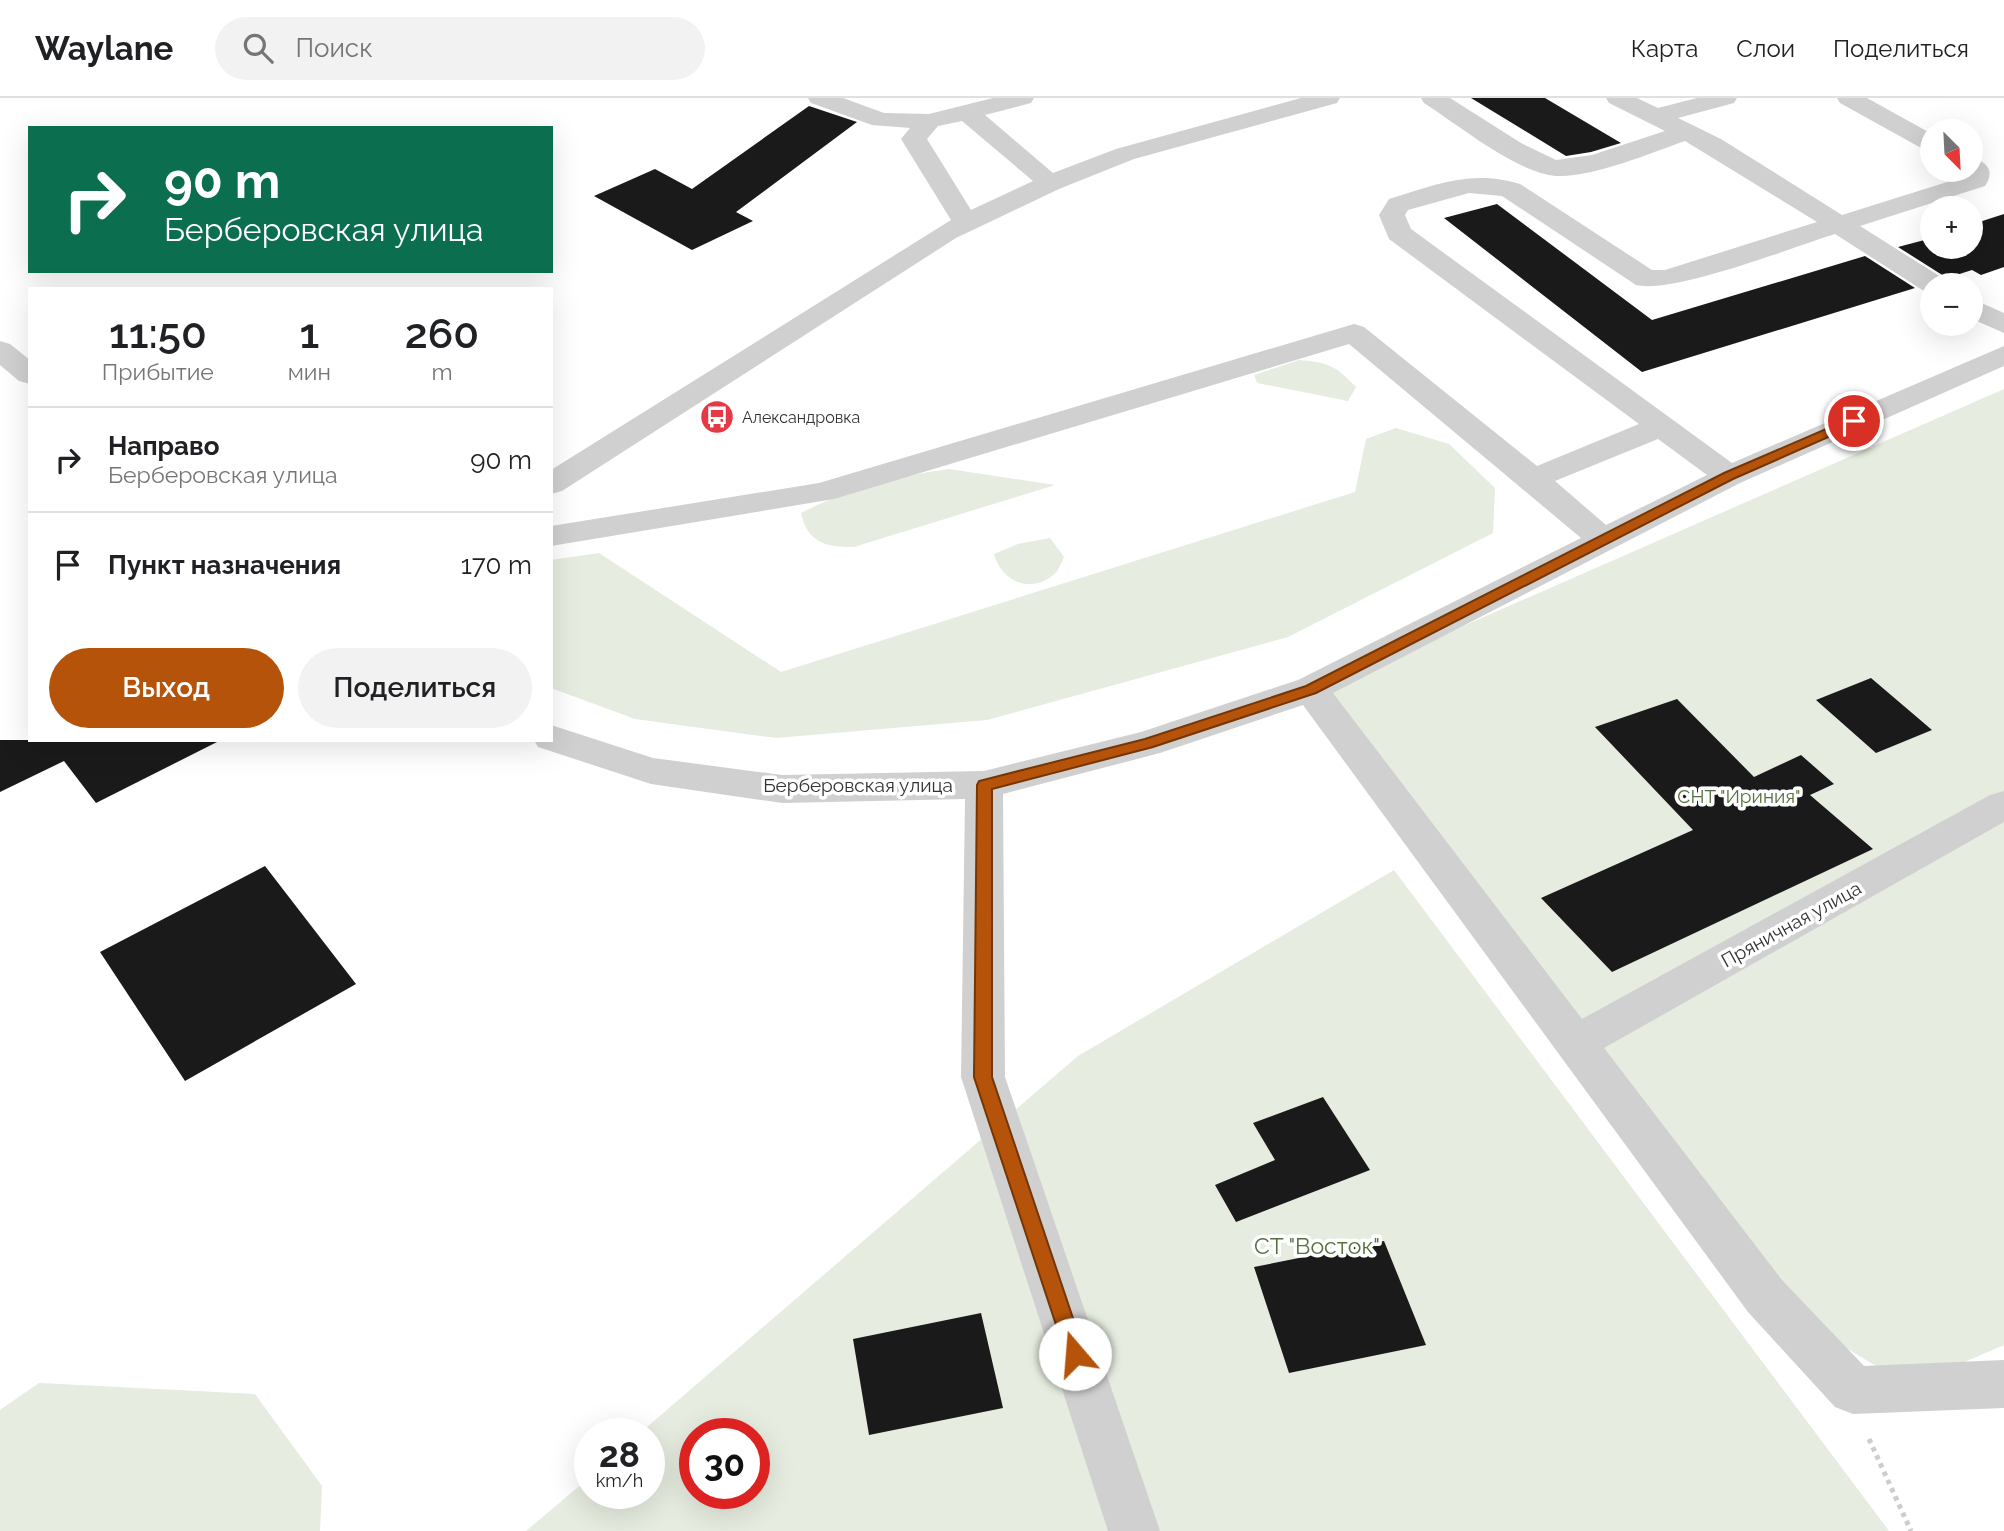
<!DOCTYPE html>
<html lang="ru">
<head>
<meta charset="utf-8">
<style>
  :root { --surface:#fff; --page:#f2f2f2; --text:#202124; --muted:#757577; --line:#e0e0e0; --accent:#b45309 }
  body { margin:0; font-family:Raleway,sans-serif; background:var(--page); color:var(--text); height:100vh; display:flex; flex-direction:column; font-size:26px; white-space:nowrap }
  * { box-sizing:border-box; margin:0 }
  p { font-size:23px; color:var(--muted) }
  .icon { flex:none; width:38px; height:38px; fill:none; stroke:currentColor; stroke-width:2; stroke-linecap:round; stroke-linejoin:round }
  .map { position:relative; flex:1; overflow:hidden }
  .panel { position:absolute; left:28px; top:189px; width:525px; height:455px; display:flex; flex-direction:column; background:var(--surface); border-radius:0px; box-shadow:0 7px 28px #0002 }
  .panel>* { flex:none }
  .hud { position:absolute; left:28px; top:28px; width:525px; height:147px; border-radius:0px; box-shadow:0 7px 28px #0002; background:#0b6e4f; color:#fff; overflow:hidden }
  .needle { width:46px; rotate:156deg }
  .controls { position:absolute; left:1920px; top:21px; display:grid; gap:14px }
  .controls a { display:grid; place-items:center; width:63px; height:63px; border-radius:50%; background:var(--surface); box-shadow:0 7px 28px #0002; font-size:35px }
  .speed { position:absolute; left:574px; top:1320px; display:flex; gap:14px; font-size:35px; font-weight:700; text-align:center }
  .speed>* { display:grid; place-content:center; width:91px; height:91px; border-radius:50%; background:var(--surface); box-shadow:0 7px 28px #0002; line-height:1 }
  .speed small { font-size:18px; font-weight:400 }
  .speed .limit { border:10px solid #d22; background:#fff; color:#111 }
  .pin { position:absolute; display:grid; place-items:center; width:60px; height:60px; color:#fff; margin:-30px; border:4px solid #fff; border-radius:50%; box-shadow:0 2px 7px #0007 }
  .me { position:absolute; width:77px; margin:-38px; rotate:342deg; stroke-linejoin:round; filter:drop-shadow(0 0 5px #0008) }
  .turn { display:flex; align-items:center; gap:24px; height:147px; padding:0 21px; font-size:32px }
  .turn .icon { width:91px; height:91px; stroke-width:2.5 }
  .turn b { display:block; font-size:49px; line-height:60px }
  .eta { display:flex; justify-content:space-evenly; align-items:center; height:119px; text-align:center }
  .eta b { font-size:42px; font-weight:600; line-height:49px }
  .cta { display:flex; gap:14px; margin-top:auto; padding:14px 21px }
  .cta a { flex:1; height:80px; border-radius:42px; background:var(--accent); color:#fff; font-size:28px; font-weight:600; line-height:80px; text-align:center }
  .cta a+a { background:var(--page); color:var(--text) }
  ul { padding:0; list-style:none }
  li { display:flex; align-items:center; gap:21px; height:105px; padding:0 21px; border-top:2px solid var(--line) }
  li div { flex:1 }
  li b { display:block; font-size:26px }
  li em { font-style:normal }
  header { display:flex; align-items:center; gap:42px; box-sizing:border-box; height:98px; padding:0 35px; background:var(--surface); border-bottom:2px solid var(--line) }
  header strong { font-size:33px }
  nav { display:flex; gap:38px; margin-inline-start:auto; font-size:24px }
  .search { width:490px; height:63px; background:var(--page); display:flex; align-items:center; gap:18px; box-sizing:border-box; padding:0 24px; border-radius:38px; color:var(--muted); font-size:26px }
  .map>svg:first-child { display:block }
  .green { fill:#e6ecdf; fill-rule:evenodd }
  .building { fill:#1a1a1a }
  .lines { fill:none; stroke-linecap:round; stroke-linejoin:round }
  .path { stroke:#cdcdcd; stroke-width:5; stroke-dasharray:4.5 4.5; stroke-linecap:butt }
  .minor { fill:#d0d0d0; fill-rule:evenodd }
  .route { fill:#b45309; stroke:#753606; stroke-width:2 }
  .labels { text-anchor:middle; stroke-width:7; stroke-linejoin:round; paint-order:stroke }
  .far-poi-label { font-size:16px; fill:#333; stroke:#fff; text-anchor:start }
  .street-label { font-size:19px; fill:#333; stroke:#fff }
  .park-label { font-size:19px; fill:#56703f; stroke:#fff }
  .near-park-label { font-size:23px; fill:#56703f; stroke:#fff }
</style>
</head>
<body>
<header>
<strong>Waylane</strong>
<div class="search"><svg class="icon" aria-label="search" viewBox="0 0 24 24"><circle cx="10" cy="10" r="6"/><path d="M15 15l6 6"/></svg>Поиск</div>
<nav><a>Карта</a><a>Слои</a><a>Поделиться</a></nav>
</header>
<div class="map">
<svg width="2004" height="1433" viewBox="0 0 2004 1433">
  <rect width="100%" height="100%" fill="#fff"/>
  <path class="green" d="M1299 262C1328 264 1336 268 1356 289L1348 303 1257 285 1254 277Z
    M2004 291V1247L1909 1288 1805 1225 1322 590Z
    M1396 330 1449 346 1495 390 1493 435 1288 539 987 622 776 640 635 621 551 590V462L599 455 781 574 1355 394 1366 341Z
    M949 371 1055 387 854 449C825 449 808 445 801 415 847 391 897 378 949 371Z
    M1050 440 1064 459C1061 465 1058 475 1052 478 1028 496 1001 482 994 456L1018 446Z
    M1394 772 1889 1433H526L590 1379V1395H649V1335H640L1078 958ZM695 1335H754V1395H695Z
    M39 1285 255 1296 322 1388 320 1433H0V1312Z"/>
  <path class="building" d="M1471 0H1545L1621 45 1591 54 1566 58Z
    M809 8 857 24 736 114 753 123 692 152 594 98 655 71 692 91Z
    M1497 106 1652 222 1865 158 1915 190 1642 274 1444 120Z
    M2004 116V169L1981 177 1972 172 1947 180 1898 149 1932 140V149H1970V127Z
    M1871 580 1932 632 1876 655 1816 602Z
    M1677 601 1754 679 1801 657 1834 686 1810 697 1873 751 1612 874 1541 800 1693 732 1595 629Z
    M0 642H221L96 705 64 663 0 694Z
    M265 768 356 886 185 983 100 854Z
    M1323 999 1370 1072 1236 1124 1215 1087 1275 1062 1253 1025Z
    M1384 1143 1426 1247 1289 1275 1254 1169Z
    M981 1215 1003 1310 869 1337 853 1241Z"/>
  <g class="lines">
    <path class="path" d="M1869 1341 1911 1433"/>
    <path class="minor" d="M808 0H843L884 15 929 16 993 0H1034L1031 5 985 17 1053 75 1116 51 1301 0H1340L1337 5 1134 61 1059 91 956 140 562 393 551 396V372L951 122 901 41 910 30 872 27 811 5ZM962 23 1033 83 971 112 927 41 938 28Z
      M1421 0H1450L1521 45 1556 62 1592 57 1665 33 1609 5 1606 0H1637L1658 10 1697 0H1737L1734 5 1678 20 1721 41 1842 117 1963 79 1964 74 1960 72H1970V59C1986 63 1996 72 1985 88L1860 128 1944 181 1948 187H1932V195L1924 193 1835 136C1793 149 1674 196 1636 187L1502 98 1469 95 1408 112 1405 117 1411 131 1732 365 2004 248V268L1740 385 1333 595 1582 921 1990 697 2004 693V724L1604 950 1782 1182 1864 1268 2004 1262V1310L1853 1316 1835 1309 1748 1214 1303 607 1160 655 1003 696 1005 979 1160 1433H1108L961 979 965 701 782 705 651 686 538 649 534 642H551V627L653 660 782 677 984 673 1141 634 1298 582 1581 440 1349 246 834 401 551 448V428L819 385 1354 226 1364 229 1537 368 1639 326 1389 141 1379 117 1389 101C1435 87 1471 71 1520 86L1652 172H1665L1817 124 1685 43C1651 55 1591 80 1556 78 1517 75 1457 26 1424 5ZM1658 341 1707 377 1606 427 1555 383Z
      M1837 0H1867L1932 36V54L1923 51 1840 5Z
      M1970 200 2004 215V235L1970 220Z
      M0 243 10 246 30 262V286L19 283 0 267Z"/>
  </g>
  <path class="route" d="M1854 319 1860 323 1858 326 1733 381 1316 595 1153 649 992 691V979L1085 1256 1082 1263 1075 1266 1068 1263 974 979 977 687 979 683 1145 641 1306 588 1724 375Z"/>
  <defs>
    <g id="bus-disc" transform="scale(1.75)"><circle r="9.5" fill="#e63946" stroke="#fff"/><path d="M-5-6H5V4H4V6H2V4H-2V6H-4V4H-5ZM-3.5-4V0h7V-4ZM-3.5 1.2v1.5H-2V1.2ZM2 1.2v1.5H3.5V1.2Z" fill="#fff"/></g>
  </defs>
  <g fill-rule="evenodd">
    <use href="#bus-disc" x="717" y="319"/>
  </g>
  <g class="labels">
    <g class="far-poi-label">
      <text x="742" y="325">Александровка</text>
    </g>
    <g class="street-label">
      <text x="858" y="694">Берберовская улица</text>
      <text transform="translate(1791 826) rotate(-29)" y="7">Пряничная улица</text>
    </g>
    <g class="park-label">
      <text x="1739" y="705">СНТ "Ириния"</text>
    </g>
    <g class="near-park-label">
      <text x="1317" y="1156">СТ "Восток"</text>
    </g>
  </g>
</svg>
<div class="controls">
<a><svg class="needle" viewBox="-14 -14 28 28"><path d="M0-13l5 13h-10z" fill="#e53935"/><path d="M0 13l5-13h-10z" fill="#757577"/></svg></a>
<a>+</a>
<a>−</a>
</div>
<div class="speed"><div>28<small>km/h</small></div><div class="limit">30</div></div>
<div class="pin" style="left:1854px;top:323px;background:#d93025"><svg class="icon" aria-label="arrive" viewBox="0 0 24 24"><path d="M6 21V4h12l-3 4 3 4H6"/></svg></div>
<svg class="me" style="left:1075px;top:1256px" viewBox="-20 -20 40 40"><circle r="19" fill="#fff"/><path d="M0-13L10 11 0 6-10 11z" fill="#b45309"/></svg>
<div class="hud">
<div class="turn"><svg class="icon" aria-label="right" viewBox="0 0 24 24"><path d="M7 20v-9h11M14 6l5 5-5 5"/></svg><div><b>90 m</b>Берберовская улица</div></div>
</div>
<section class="panel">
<div class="eta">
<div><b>11:50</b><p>Прибытие</p></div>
<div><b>1</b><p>мин</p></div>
<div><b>260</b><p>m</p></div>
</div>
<ul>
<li><svg class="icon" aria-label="right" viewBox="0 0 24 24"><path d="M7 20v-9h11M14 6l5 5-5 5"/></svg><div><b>Направо</b><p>Берберовская улица</p></div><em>90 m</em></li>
<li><svg class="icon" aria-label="arrive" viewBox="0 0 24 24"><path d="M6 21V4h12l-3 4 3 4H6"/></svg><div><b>Пункт назначения</b></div><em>170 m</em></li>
</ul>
<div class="cta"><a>Выход</a><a>Поделиться</a></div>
</section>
</div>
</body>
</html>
